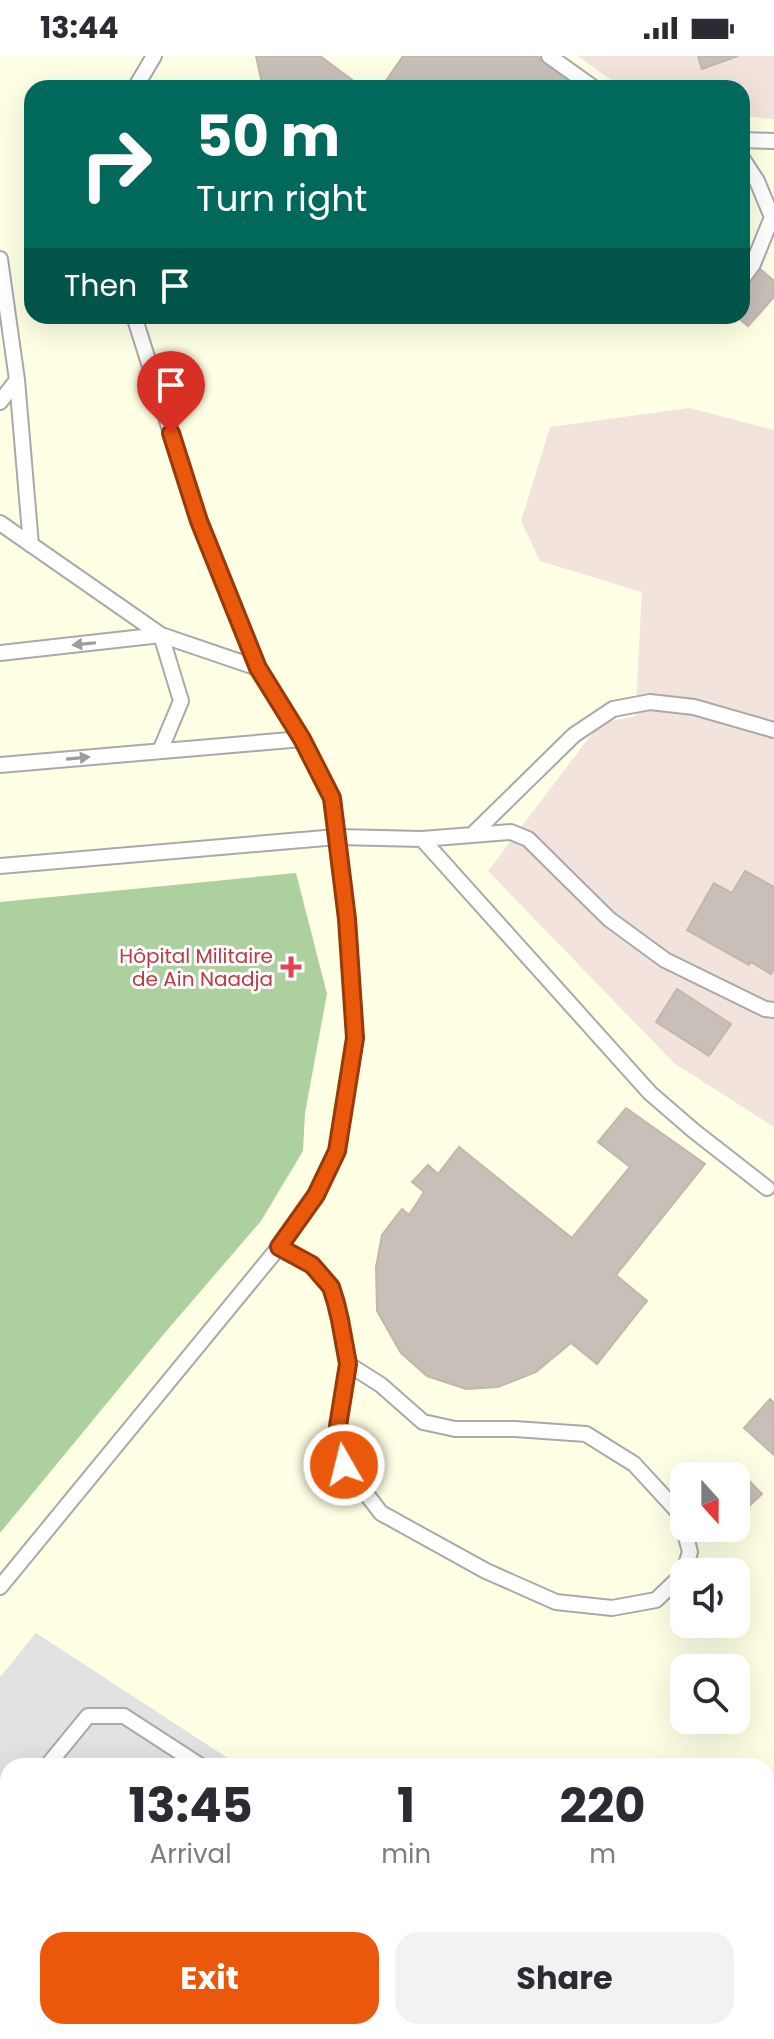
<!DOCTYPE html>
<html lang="en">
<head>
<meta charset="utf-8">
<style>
  :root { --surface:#fff; --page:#f2f2f3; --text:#2b2b33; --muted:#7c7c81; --accent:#ea580c }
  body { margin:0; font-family:Poppins,sans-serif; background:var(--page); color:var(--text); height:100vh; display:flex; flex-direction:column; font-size:30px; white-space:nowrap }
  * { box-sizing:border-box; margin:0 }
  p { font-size:26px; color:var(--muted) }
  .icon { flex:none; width:44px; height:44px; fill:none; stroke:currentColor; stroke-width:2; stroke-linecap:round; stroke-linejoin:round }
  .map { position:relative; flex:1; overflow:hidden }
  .drawer { position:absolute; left:0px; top:1702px; width:774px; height:282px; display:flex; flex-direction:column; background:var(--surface); border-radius:24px 24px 0 0; box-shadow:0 8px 32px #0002 }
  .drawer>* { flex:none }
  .top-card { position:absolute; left:24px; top:24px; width:726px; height:244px; border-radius:24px; box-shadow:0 8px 32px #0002; background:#00695c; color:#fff; overflow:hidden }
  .needle { width:52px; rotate:159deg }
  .tools { position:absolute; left:670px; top:1406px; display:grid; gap:16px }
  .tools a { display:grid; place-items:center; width:80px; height:80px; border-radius:16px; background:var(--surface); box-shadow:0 8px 32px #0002; font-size:40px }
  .pin { position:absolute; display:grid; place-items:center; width:68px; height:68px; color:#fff; margin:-82px -34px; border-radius:50% 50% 50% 0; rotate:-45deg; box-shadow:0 0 8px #0007 }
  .pin .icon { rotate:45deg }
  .me { position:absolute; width:88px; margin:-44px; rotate:352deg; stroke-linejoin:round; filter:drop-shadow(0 0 6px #0008) }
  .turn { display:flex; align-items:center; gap:28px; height:168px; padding:0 40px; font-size:36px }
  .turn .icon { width:104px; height:104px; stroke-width:2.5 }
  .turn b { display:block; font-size:56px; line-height:68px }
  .then { display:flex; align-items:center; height:76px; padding:0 40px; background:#0003; gap:16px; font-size:30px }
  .eta { display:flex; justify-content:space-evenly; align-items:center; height:136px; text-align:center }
  .eta b { font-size:48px; font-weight:700; line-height:56px }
  .primary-button { display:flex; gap:16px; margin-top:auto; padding:16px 40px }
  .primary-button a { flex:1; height:92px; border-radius:24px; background:var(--accent); color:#fff; font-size:32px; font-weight:700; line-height:92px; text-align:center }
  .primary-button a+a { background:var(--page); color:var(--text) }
  .status { display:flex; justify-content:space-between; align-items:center; height:56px; padding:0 40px; background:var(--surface); direction:ltr }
  .status svg { height:22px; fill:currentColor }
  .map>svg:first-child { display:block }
  .education { fill:#ffffe5; fill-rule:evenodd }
  .military { fill:#f3e3dd }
  .forest { fill:#add19e }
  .parking { fill:#e2e2e2 }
  .building { fill:#c7bfb8; stroke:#c4b6ab; stroke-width:2 }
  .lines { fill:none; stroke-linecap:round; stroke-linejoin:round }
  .lane-casing { stroke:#a9a9a9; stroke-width:18 }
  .lane { stroke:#fff; stroke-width:14 }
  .oneway { fill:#9c9c9c }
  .route-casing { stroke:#983908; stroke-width:20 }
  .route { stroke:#ea580c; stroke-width:14 }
  .health-dot { fill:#e0444e; stroke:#fff; stroke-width:3 }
  .labels { text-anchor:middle; stroke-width:6; stroke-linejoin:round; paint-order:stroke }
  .health-label { font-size:20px; fill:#be3a42; stroke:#fff; text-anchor:end }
</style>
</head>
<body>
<div class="status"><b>13:44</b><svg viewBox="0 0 49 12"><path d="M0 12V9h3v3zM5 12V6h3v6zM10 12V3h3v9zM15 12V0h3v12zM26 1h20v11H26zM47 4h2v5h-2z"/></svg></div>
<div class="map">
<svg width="774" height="1983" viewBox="0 0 774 1983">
  <rect width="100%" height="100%" fill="#f2efe9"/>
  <path class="education" d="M0 0H578L622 32H32V260H742V60L774 63V374L689 352 540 505 642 535 635 660 674 1007 774 1071V1737L766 1743V1710H8V1976H467L457 1983H0ZM684 1420H736V1472H684ZM684 1516H736V1568H684ZM684 1612H736V1664H684Z"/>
  <path class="military" d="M578 0H774V63L742 60V32H622Z
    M689 352 774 374V1071L674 1007 488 815 600 667 636 660 642 536 540 505 521 465 550 371Z"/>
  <path class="forest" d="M296 817 327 938 305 1057 303 1095 261 1165 163 1279 0 1477V846Z"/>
  <path class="parking" d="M36 1577 240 1710H8V1925L0 1921V1621Z
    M111 1976H385L380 1983H125Z"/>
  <path class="building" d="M256 0H320L363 32H263Z
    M403 0H537L572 26 570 32H381Z
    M698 0H738L702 13Z
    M742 197 774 225V241L748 270 736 260H742Z
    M745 815 774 831V912L771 918 751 906 749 909 687 874 714 827 732 837Z
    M677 933 731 968 709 1000 656 966Z
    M626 1052 705 1108 616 1219 647 1245 597 1308 571 1287 536 1316 498 1331 466 1333 427 1320 401 1297 377 1255 376 1211 382 1179 402 1153 409 1159 424 1136 412 1126 428 1109 438 1118 459 1091 572 1182 630 1111 598 1086Z
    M770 1343 774 1347 773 1398 744 1372Z
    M732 1407 762 1438 747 1452 736 1441V1420H717Z
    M766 1931 774 1934V1983H730L732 1976H766Z
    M546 1976H643L642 1983H546Z"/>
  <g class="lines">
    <g class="lane-casing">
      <path id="lane" d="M549 0 594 32
        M135 32 154 0
        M742 84 774 85
        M742 102 757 125 772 161 774 155
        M0 203 17 324 31 489
        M742 223 753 208 772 161
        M0 346 17 324
        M0 467 161 579 258 612
        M0 597 161 579 181 645 160 695
        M0 709 302 683
        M472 779 574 679 613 653 650 646 694 651 774 674
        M422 783 650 1037 694 1075 767 1132
        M0 810 337 781 422 783 511 776 528 783 609 863 665 904 765 953 774 954
        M279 1191 312 1209 331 1231 340 1264 348 1308 338 1370 344 1409 381 1457 486 1515 556 1546 612 1552 656 1544 683 1518 690 1496 680 1458 634 1408 586 1378 515 1373H455L423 1366 381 1329 348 1308
        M0 1531 279 1191 316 1139 337 1095 355 982 347 863 332 742 302 683 258 612 199 465 134 260
        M47 1710 88 1660H124L201 1710
        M0 1762 8 1754
        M0 1827 8 1831"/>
    </g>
    <use href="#lane" class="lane"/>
  </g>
  <defs><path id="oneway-solid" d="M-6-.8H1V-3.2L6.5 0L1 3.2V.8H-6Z" transform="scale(2)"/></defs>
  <g class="oneway">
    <use href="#oneway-solid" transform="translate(84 588) rotate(174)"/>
    <use href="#oneway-solid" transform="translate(78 702) rotate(-5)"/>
  </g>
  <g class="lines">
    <g class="route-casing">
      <path id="route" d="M171 377 199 465 258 612 302 683 332 742 347 863 355 982 337 1095 316 1139 279 1191 312 1209 331 1231 336 1247 340 1264 348 1308 338 1370 344 1409"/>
    </g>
    <use href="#route" class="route"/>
  </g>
  <path class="health-dot" d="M287 899h8v8h8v8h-8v8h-8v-8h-8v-8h8z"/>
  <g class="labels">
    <g class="health-label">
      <text x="273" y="907">Hôpital Militaire<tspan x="273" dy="23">de Ain Naadja</tspan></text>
    </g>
  </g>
</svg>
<div class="tools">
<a><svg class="needle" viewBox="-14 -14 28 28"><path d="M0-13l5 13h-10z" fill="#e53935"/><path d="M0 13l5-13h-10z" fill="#7c7c81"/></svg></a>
<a><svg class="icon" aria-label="sound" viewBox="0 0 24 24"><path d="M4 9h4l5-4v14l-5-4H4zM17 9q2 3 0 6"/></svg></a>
<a><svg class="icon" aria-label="search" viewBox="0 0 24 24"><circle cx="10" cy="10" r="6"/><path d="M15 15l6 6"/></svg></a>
</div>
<div class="pin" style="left:171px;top:377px;background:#d93025"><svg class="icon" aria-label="arrive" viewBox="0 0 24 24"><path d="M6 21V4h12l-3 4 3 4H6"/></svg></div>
<svg class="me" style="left:344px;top:1409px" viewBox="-20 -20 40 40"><circle r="17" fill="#ea580c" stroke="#fff" stroke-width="3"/><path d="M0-11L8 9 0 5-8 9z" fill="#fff"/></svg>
<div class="top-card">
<div class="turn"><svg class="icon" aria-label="right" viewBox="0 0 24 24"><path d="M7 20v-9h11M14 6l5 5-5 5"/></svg><div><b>50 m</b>Turn right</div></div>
<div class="then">Then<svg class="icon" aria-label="arrive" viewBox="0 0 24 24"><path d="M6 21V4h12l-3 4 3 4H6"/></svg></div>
</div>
<section class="drawer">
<div class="eta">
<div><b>13:45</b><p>Arrival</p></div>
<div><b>1</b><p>min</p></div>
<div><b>220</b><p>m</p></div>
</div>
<div class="primary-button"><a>Exit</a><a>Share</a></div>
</section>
</div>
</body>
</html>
